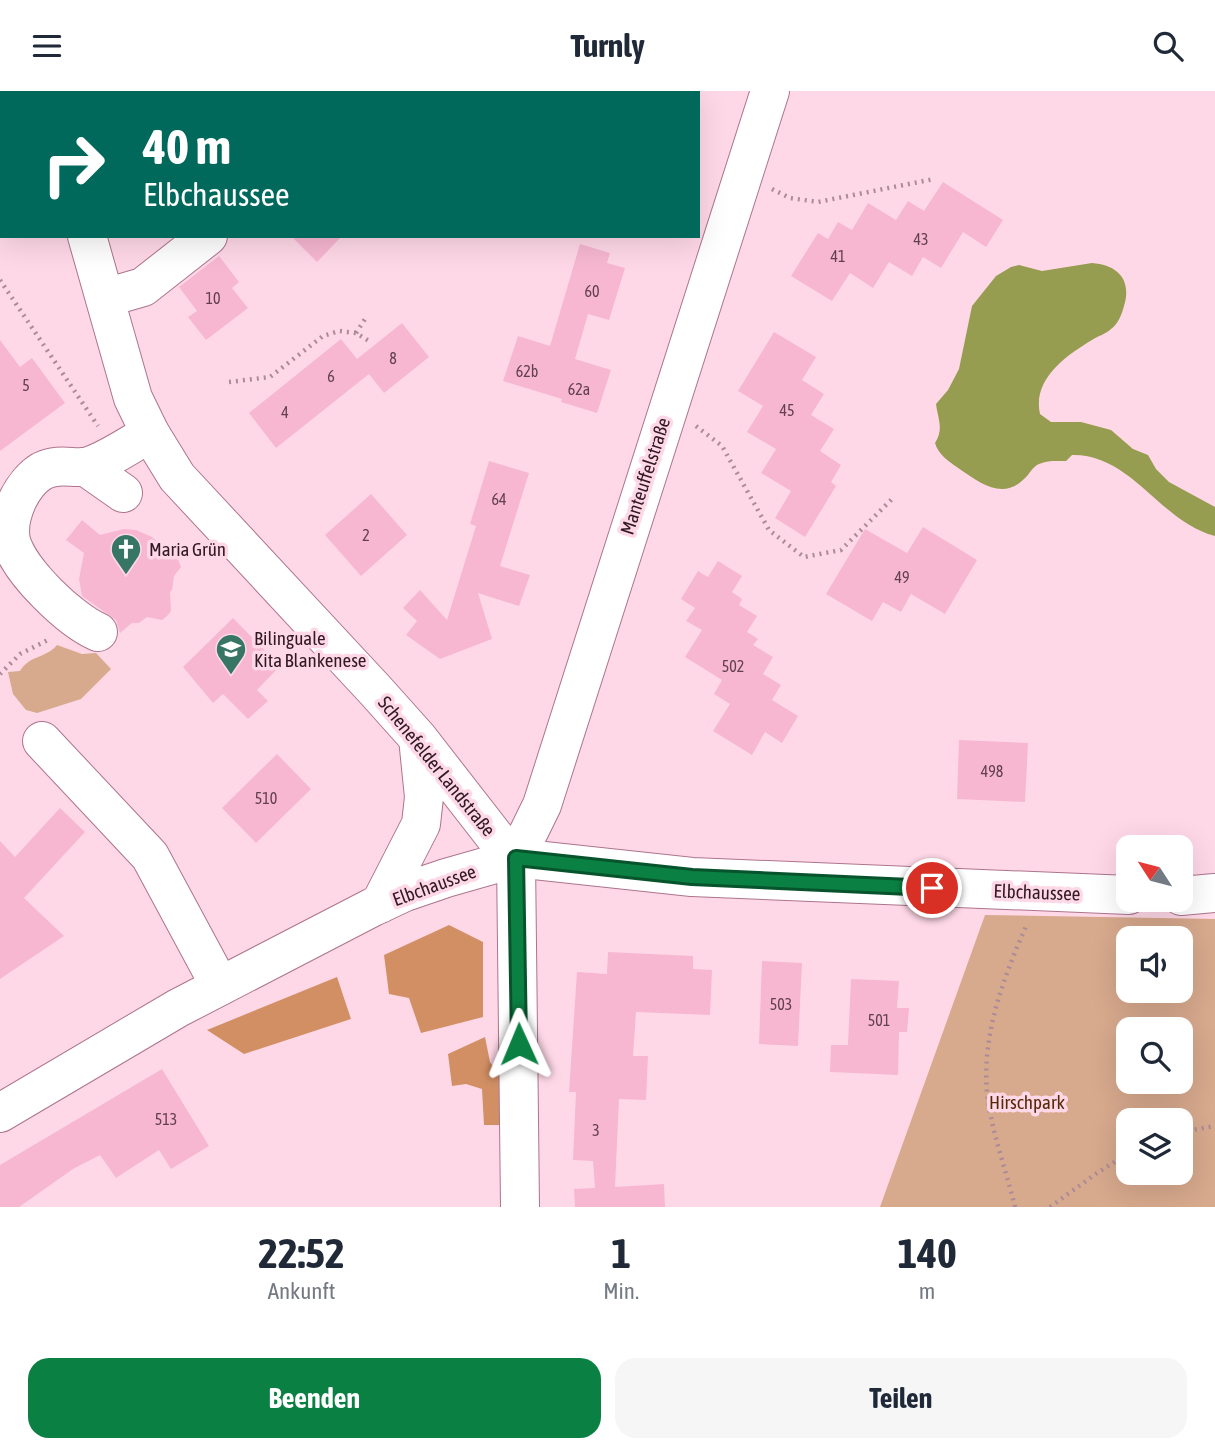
<!DOCTYPE html>
<html lang="de">
<head>
<meta charset="utf-8">
<style>
  :root { --surface:#fff; --page:#f6f6f7; --text:#1f2937; --muted:#747a83; --accent:#0b8043 }
  body { margin:0; font-family:"Asap Condensed",sans-serif; background:var(--page); color:var(--text); height:100vh; display:flex; flex-direction:column; font-size:26px; white-space:nowrap }
  * { box-sizing:border-box; margin:0 }
  p { font-size:23px; color:var(--muted) }
  .icon { flex:none; width:38px; height:38px; fill:none; stroke:currentColor; stroke-width:2; stroke-linecap:round; stroke-linejoin:round }
  .map { position:relative; height:1116px; overflow:hidden }
  .sheet { display:flex; flex-direction:column; background:var(--surface); flex:1 }
  .sheet>* { flex:none }
  .guide { position:absolute; left:0px; top:0px; width:700px; height:147px; box-shadow:0 7px 28px #0002; background:#00695c; color:#fff; overflow:hidden }
  .needle { width:46px; rotate:306deg }
  .fabs { position:absolute; left:1116px; top:744px; display:grid; gap:14px }
  .fabs a { display:grid; place-items:center; width:77px; height:77px; border-radius:14px; background:var(--surface); box-shadow:0 7px 28px #0002; font-size:35px }
  .pin { position:absolute; display:grid; place-items:center; width:60px; height:60px; color:#fff; margin:-30px; border:4px solid #fff; border-radius:50%; box-shadow:0 2px 7px #0007 }
  .me { position:absolute; width:77px; margin:-38px; rotate:359deg; stroke-linejoin:round; filter:drop-shadow(0 0 5px #0008) }
  .turn { display:flex; align-items:center; gap:24px; height:147px; padding:0 28px; font-size:32px }
  .turn .icon { width:91px; height:91px; stroke-width:2.5 }
  .turn b { display:block; font-size:49px; line-height:60px }
  .eta { display:flex; justify-content:space-evenly; align-items:center; height:119px; text-align:center }
  .eta b { font-size:42px; font-weight:700; line-height:49px }
  .primary-button { display:flex; gap:14px; margin-top:auto; padding:14px 28px }
  .primary-button a { flex:1; height:80px; border-radius:21px; background:var(--accent); color:#fff; font-size:28px; font-weight:700; line-height:80px; text-align:center }
  .primary-button a+a { background:var(--page); color:var(--text) }
  header { display:flex; justify-content:space-between; align-items:center; height:91px; padding:0 28px; background:var(--surface); font-size:32px; font-weight:700 }
  .map>svg:first-child { display:block }
  .green { fill:#d7a98d; fill-rule:evenodd }
  .forest { fill:#d28f64 }
  .water { fill:#969c50 }
  .building { fill:#f7b7d1 }
  .lines { fill:none; stroke-linecap:round; stroke-linejoin:round }
  .minor-casing { stroke:#ad748c; stroke-width:40 }
  .major-casing { stroke:#ad748c; stroke-width:40 }
  .path { stroke:#ac8b98; stroke-width:4.5; stroke-dasharray:2 5; stroke-linecap:butt }
  .minor { stroke:#fff; stroke-width:38 }
  .major { stroke:#fff; stroke-width:38 }
  .route-casing { stroke:#07532c; stroke-width:18 }
  .route { stroke:#0b8043; stroke-width:12 }
  .labels { text-anchor:middle; stroke-width:7; stroke-linejoin:round; paint-order:stroke }
  .number-label { font-size:16px; fill:#62404e }
  .street-label { font-size:19px; fill:#301923; stroke:#ffd8e7 }
  .poi-label { font-size:19px; fill:#301923; stroke:#ffd8e7; text-anchor:start }
  .park-label { font-size:19px; fill:#552907; stroke:#ffd8e7 }
</style>
</head>
<body>
<header><svg class="icon" aria-label="menu" viewBox="0 0 24 24"><path d="M4 6h16M4 12h16M4 18h16"/></svg>Turnly<svg class="icon" aria-label="search" viewBox="0 0 24 24"><circle cx="10" cy="10" r="6"/><path d="M15 15l6 6"/></svg></header>
<div class="map">
<svg width="1215" height="1116" viewBox="0 0 1215 1116">
  <rect width="100%" height="100%" fill="#ffd8e7"/>
  <path class="green" d="M57 554 82 563 96 562 111 578 81 608 37 622 26 619 13 603 8 581 20 580C31 563 45 568 57 554Z
    M985 824 1215 828V1116H880ZM1129 847H1181V900H1129ZM1129 938H1181V990H1129ZM1129 1029H1181V1082H1129Z"/>
  <path class="forest" d="M449 834 483 851V926L421 942 409 907 389 903 384 864Z
    M337 886 351 928 244 963 207 939Z
    M485 946 490 971 502 988 501 1034H484L482 998 466 993 452 995 448 963Z"/>
  <path class="water" d="M1092 172C1118 174 1132 189 1124 215 1122 223 1118 233 1111 238 1106 243 1098 245 1092 249 1067 264 1032 288 1040 323L1051 331H1081L1111 339 1133 358 1148 364 1156 378 1169 391 1215 416V445C1160 431 1132 363 1072 364L1066 370C1057 370 1048 369 1039 373 1032 376 1030 383 1024 388 1003 409 980 392 961 379 951 372 938 364 935 352 944 338 938 328 936 313L948 299 959 278 972 215 996 185 1011 176 1019 174 1042 180Z"/>
  <path class="building" d="M943 91 1003 129 986 156 963 141 941 177 923 166 912 185 889 171 873 197 850 182 832 210 791 185 818 142 828 148 838 131 852 139 868 112 896 129 908 110 924 120Z
    M291 145H342L317 171Z
    M580 153 610 162 607 172 625 177 609 229 588 223 575 268 611 279 597 322 561 311 562 308 503 290 518 245 550 255Z
    M219 165 239 191 232 197 248 217 206 249 188 226 197 220 179 196Z
    M402 232 429 266 384 302 357 268Z
    M774 241 816 266 802 289 824 303 811 324 834 338 820 360 841 374 831 391 836 395 805 446 775 427 791 400 761 382 776 358 747 341 763 315 738 300Z
    M341 248 369 283 276 357 249 322Z
    M0 249 20 276 32 267 65 312 0 360Z
    M489 370 529 382 500 475 530 484 519 515 478 502 492 548 440 568 406 544 417 530 403 517 420 499 447 529 476 435 470 433Z
    M371 403 407 444 361 485 325 444Z
    M82 429 100 444 124 438 136 439 152 446 164 457 176 463 181 476 174 485 172 499 170 501 171 520 167 525 162 529 147 526 139 532H132L120 542 116 529 82 505 79 488 84 462 66 449Z
    M923 436 977 469 945 523 911 503 901 521 883 511 872 530 826 503 865 438 907 462Z
    M718 470 742 485 732 501 742 508 739 514 757 525 747 541 758 548 753 554 773 566 763 583 781 594 772 609 798 625 782 652 765 641 752 664 713 640 730 613 714 603 722 589 685 566 702 539 686 530 695 517 681 508 698 480 708 486Z
    M233 527 280 575 257 599 268 610 248 628 223 603 213 612 183 576Z
    M959 649 1028 652 1025 711 957 708Z
    M277 663 311 698 256 752 222 717Z
    M60 717 85 741 24 807 64 845 0 888V750L15 766Z
    M608 861 693 865V878L712 879 710 924 636 921 633 965H648L646 1009 619 1008 615 1096 664 1093 665 1116H575L574 1098 595 1097 593 1070 573 1069 576 1001H569L577 881 607 883Z
    M762 870 802 872 798 955 759 953Z
    M851 888 899 890 897 917H909L907 941H899L898 984 830 981 831 954H848Z
    M162 978 209 1055 171 1078 159 1059 116 1087 100 1064 73 1078 19 1116H0V1074Z"/>
  <g class="lines">
    <g class="minor-casing">
      <path id="minor" d="M105 207 143 196 208 145
        M86 376 123 402
        M98 541C70 529 19 480 11 450 8 435 12 421 18 408 23 398 32 386 42 380 61 371 75 379 89 375 110 368 131 353 150 342
        M42 650 150 765 220 895
        M520 1116 516 767 542 714 770 0"/>
    </g>
    <g class="major-casing">
      <path id="major" d="M34 0 35 2
        M87 145 133 307 150 342 177 386 376 600 418 647 495 746 516 767
        M1181 805 1215 802
        M380 813 421 733 424 706 418 647
        M0 1022 178 917 373 816 405 801 446 787 516 767 692 786 1129 804"/>
    </g>
    <path class="path" d="M772 98 790 107 818 111 934 88
      M0 189 98 335
      M356 242 367 225
      M229 291 270 286 323 245 339 240 356 242 369 250
      M696 335 722 355 769 439 804 466 841 459 894 406
      M0 583 20 563 50 548
      M1181 1041 1215 1035
      M1015 1116C1007 1083 995 1050 989 1016 978 953 1002 890 1027 833
      M1050 1116 1097 1082 1129 1062"/>
    <use href="#minor" class="minor"/>
    <use href="#major" class="major"/>
  </g>
  <g class="lines">
    <g class="route-casing">
      <path id="route" d="M519 953 516 767 692 786 932 797"/>
    </g>
    <use href="#route" class="route"/>
  </g>
  <defs>
    <g id="church-pin" transform="scale(1.575)"><path d="M0 17L-7.5 6A9.5 9.5 0 1 1 7.5 6Z" fill="#377665" stroke="#ffd8e7"/><path d="M-1.2-6h2.4v3.5h3.3v2.4h-3.3V6h-2.4V-.1h-3.3v-2.4h3.3Z" fill="#fff"/></g>
    <g id="school-pin" transform="scale(1.575)"><path d="M0 17L-7.5 6A9.5 9.5 0 1 1 7.5 6Z" fill="#377665" stroke="#ffd8e7"/><path d="M0-5L7-2L0 1L-7-2ZM-4 1L0 2.5L4 1V4Q0 6-4 4Z" fill="#fff"/></g>
  </defs>
  <g fill-rule="evenodd">
    <use href="#church-pin" x="126" y="458"/>
    <use href="#school-pin" x="231" y="558"/>
  </g>
  <g class="labels">
    <g class="number-label">
      <text x="921" y="154">43</text>
      <text x="838" y="171">41</text>
      <text x="592" y="206">60</text>
      <text x="213" y="213">10</text>
      <text x="393" y="273">8</text>
      <text x="527" y="286">62b</text>
      <text x="331" y="291">6</text>
      <text x="26" y="300">5</text>
      <text x="579" y="304">62a</text>
      <text x="787" y="325">45</text>
      <text x="285" y="327">4</text>
      <text x="499" y="414">64</text>
      <text x="366" y="450">2</text>
      <text x="902" y="492">49</text>
      <text x="733" y="581">502</text>
      <text x="992" y="686">498</text>
      <text x="266" y="713">510</text>
      <text x="781" y="919">503</text>
      <text x="879" y="935">501</text>
      <text x="166" y="1034">513</text>
      <text x="596" y="1045">3</text>
    </g>
    <g class="street-label">
      <text transform="translate(645 385) rotate(-72)" y="7">Manteuffelstraße</text>
      <text transform="translate(437 675) rotate(51)" y="7">Schenefelder Landstraße</text>
      <text transform="translate(434 794) rotate(-20)" y="7">Elbchaussee</text>
      <text transform="translate(1037 801) rotate(2)" y="7">Elbchaussee</text>
    </g>
    <g class="poi-label">
      <text x="149" y="465">Maria Grün</text>
      <text x="254" y="554">Bilinguale<tspan x="254" dy="22">Kita Blankenese</tspan></text>
    </g>
    <g class="park-label">
      <text x="1027" y="1018">Hirschpark</text>
    </g>
  </g>
</svg>
<div class="fabs">
<a><svg class="needle" viewBox="-14 -14 28 28"><path d="M0-13l5 13h-10z" fill="#e53935"/><path d="M0 13l5-13h-10z" fill="#747a83"/></svg></a>
<a><svg class="icon" aria-label="sound" viewBox="0 0 24 24"><path d="M4 9h4l5-4v14l-5-4H4zM17 9q2 3 0 6"/></svg></a>
<a><svg class="icon" aria-label="search" viewBox="0 0 24 24"><circle cx="10" cy="10" r="6"/><path d="M15 15l6 6"/></svg></a>
<a><svg class="icon" aria-label="layers" viewBox="0 0 24 24"><path d="M12 4l9 5-9 5-9-5zM3 14l9 5 9-5"/></svg></a>
</div>
<div class="pin" style="left:932px;top:797px;background:#d93025"><svg class="icon" aria-label="arrive" viewBox="0 0 24 24"><path d="M6 21V4h12l-3 4 3 4H6"/></svg></div>
<svg class="me" style="left:519px;top:953px" viewBox="-20 -20 40 40"><path d="M0-17L14 15 0 8-14 15z" fill="#0b8043" stroke="#fff" stroke-width="4"/></svg>
<div class="guide">
<div class="turn"><svg class="icon" aria-label="right" viewBox="0 0 24 24"><path d="M7 20v-9h11M14 6l5 5-5 5"/></svg><div><b>40 m</b>Elbchaussee</div></div>
</div>
</div>
<section class="sheet">
<div class="eta">
<div><b>22:52</b><p>Ankunft</p></div>
<div><b>1</b><p>Min.</p></div>
<div><b>140</b><p>m</p></div>
</div>
<div class="primary-button"><a>Beenden</a><a>Teilen</a></div>
</section>
</body>
</html>
